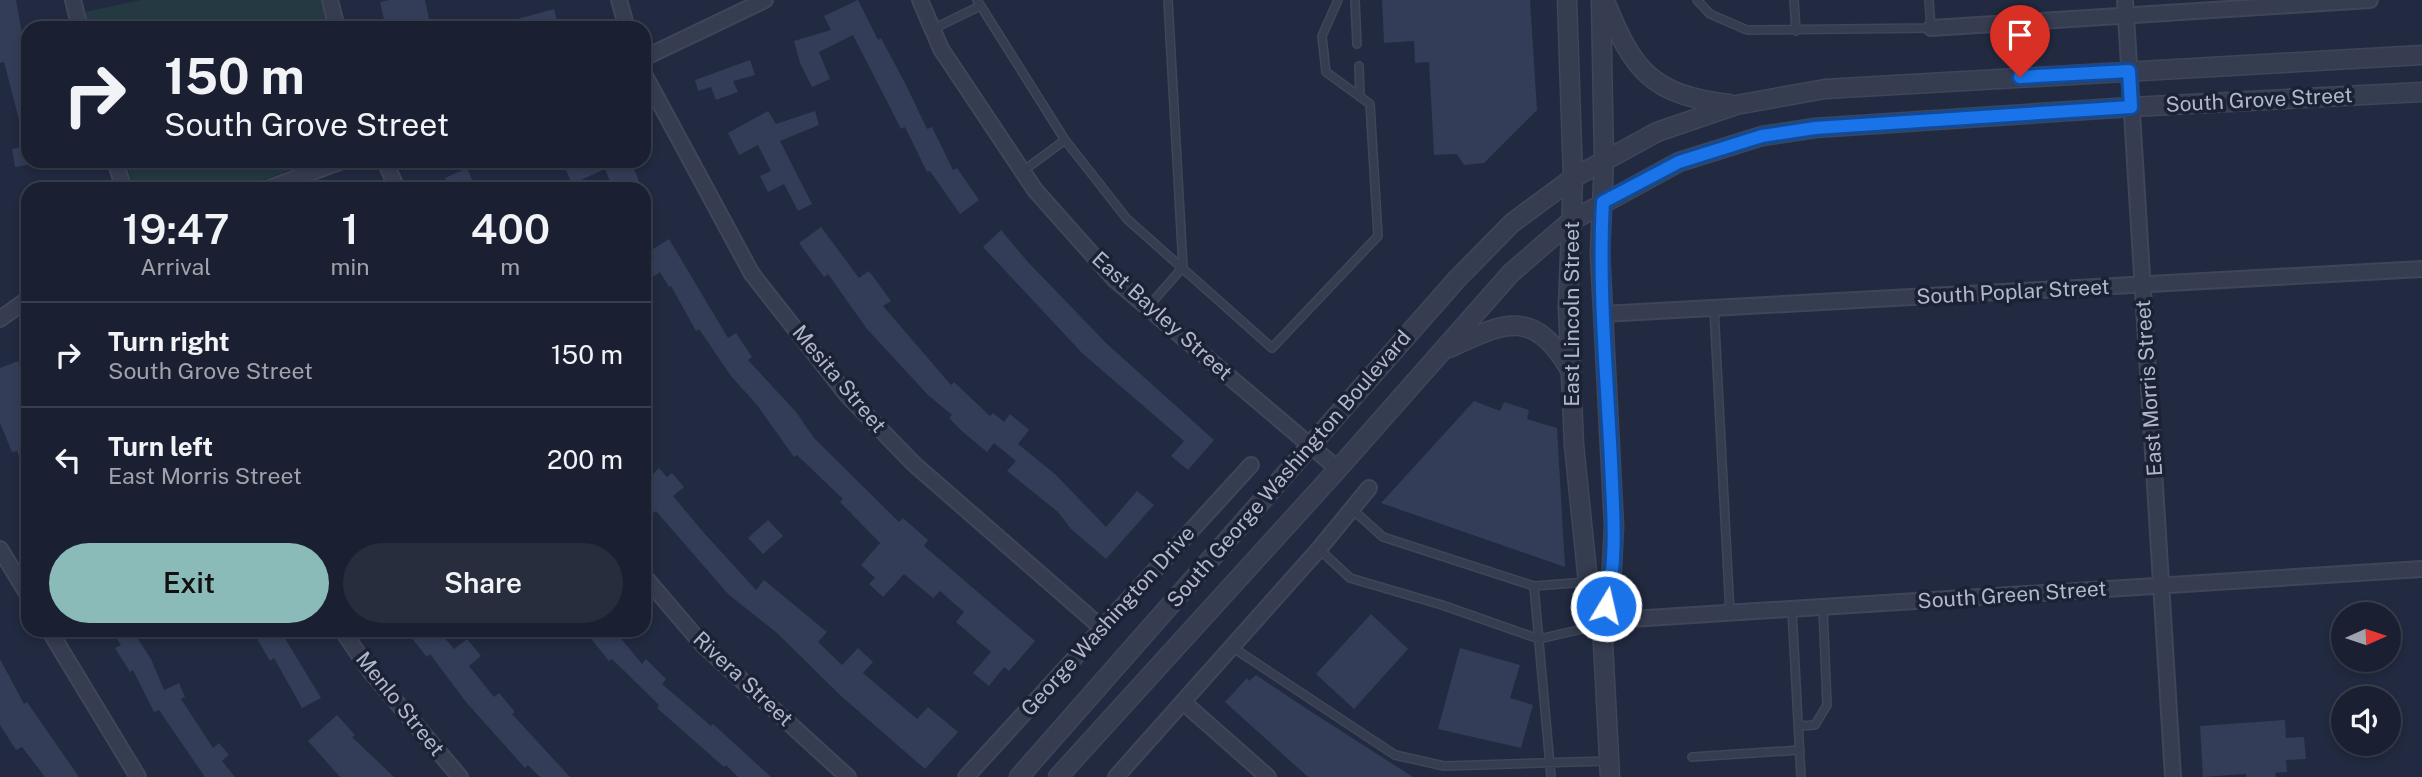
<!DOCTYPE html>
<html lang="en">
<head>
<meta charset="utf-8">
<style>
  :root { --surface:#1a2031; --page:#272d3d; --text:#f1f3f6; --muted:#9fa3ab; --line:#383e4d; --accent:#8bbbb9 }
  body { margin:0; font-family:"Public Sans",sans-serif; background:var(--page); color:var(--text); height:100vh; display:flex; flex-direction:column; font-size:26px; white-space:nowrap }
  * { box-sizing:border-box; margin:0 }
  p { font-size:23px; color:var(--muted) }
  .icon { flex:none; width:38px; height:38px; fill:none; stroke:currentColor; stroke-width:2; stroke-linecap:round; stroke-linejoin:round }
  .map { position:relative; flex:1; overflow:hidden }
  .panel { position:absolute; left:21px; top:182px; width:630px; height:455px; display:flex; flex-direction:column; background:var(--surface); border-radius:21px; box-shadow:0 4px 10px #0003,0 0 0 2px var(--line) }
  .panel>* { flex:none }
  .hud { position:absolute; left:21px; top:21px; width:630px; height:147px; border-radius:21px; box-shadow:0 4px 10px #0003,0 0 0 2px var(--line); background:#1a2031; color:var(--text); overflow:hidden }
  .needle { width:46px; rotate:87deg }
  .tools { position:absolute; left:2331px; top:602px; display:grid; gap:14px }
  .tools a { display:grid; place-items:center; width:70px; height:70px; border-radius:50%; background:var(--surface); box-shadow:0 4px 10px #0003,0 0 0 2px var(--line); font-size:35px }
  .pin { position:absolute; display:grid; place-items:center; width:60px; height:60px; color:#fff; margin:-72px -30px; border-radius:50% 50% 50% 0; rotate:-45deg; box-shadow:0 0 7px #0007 }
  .pin .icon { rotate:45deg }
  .me { position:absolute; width:77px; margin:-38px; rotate:9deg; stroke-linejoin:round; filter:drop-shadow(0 0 5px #0008) }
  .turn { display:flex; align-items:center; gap:24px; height:147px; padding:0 28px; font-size:32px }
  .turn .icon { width:91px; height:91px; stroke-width:2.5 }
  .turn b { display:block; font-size:49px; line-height:60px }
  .eta { display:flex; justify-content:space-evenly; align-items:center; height:119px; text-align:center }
  .eta b { font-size:42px; font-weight:600; line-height:49px }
  .button { display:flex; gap:14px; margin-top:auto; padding:14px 28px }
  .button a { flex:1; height:80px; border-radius:42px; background:var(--accent); color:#111; font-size:28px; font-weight:600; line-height:80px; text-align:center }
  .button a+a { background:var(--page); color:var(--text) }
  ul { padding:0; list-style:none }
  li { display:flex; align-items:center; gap:21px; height:105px; padding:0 28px; border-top:2px solid var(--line) }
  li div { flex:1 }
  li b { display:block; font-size:26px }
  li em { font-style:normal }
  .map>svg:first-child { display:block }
  .park { fill:#243942 }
  .building { fill:#333d57 }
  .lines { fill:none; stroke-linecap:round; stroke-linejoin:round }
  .service-casing { stroke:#3f4659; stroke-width:10 }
  .minor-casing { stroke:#3f4659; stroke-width:18 }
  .tertiary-casing { stroke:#3f4659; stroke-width:21 }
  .service { stroke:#363d50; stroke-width:7 }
  .minor { stroke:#363d50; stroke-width:14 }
  .tertiary { stroke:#363d50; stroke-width:18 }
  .route-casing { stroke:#114b97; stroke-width:18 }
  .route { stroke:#1a73e8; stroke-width:12 }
  .labels { text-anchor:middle; stroke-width:7; stroke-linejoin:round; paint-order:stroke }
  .street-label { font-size:21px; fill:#b2b8cb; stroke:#1b2235 }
</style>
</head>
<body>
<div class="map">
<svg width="2422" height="777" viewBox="0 0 2422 777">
  <rect width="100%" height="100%" fill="#222a41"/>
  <path class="park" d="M141 0H321L328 28H88L85 12Z
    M125 161H315L238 189H134Z"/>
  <path class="building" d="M0 0H16L22 34 26 33 28 134 23 135 4 62 0 63Z
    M389 0H425L431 28H386L380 2Z
    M858 0 878 40 881 38 905 83 927 129 932 127 953 170 957 168 979 200 960 214 930 171 927 172 905 127 901 129 853 35 819 52 830 79 812 87 800 63 794 41 831 30 824 16Z
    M1382 0H1530L1537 110 1484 163 1464 165 1457 154 1434 155 1429 62 1415 63 1414 41 1384 43Z
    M554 9 559 28H502V23Z
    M750 60 755 75 733 81 738 92 716 100 711 87 698 91 695 80Z
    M768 111 776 124 815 111 819 125 780 141 812 204 798 211 784 184 768 192 760 176 771 171 758 145 739 155 728 133Z
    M28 146V165L15 167 12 149Z
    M562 161H631L642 189H613L605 169 572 184Z
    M467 168 476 189H450L445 178Z
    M821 227 859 278 869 271 891 301 883 306 951 385 954 382 990 416 993 413 1004 422 1010 414 1029 430 1018 444 1055 474 1106 527 1137 491 1154 505 1106 559 1071 529 1058 512 1007 471 1016 461 994 443 987 452 963 432 949 418 952 415 928 395 867 329 828 274 824 277 799 243Z
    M1001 230 1027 261 1107 344 1214 440 1188 470 1171 456 1184 441 1082 353 983 247Z
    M669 239 728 338 736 333 752 357 748 360 796 412 814 438 899 522 903 518 928 540 924 546 1035 641 1009 671 1004 667 989 686 973 673 991 652 956 622 964 612 940 591 933 598 904 574 883 597 869 584 875 578 861 565 880 543 840 502 843 499 797 455 794 457 757 405 731 376 699 329 696 331 671 286 669 287 660 272 651 278 644 267V264L654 257 650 251Z
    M18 361 28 386 26 477 17 451 12 452 0 423V368Z
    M1474 401 1500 411 1504 402 1529 410 1527 419 1557 428 1565 567 1381 503Z
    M644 466 652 475 659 468 667 477 672 473 684 487 673 496 704 533 756 590 764 580 827 632 818 642 842 665 858 648 873 662 863 673 917 719 928 707 958 732 925 769 841 696 777 633 728 594 656 511 652 514 644 505Z
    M768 520 783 536 763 554 748 538Z
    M1371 614 1408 649 1354 709 1316 674Z
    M125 630H132L151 659 164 690 179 683 185 697 181 699 213 748 219 743 229 755 222 761 235 777H205L159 710 154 712 133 670 130 672 115 648 121 645 115 636Z
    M252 630H280L321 698 302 708 274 658 270 661Z
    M405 630H438L454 649 467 639 481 656 469 666 494 697 499 693 515 712 512 714 570 777H540L528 765 525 768 466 702 430 654 427 657Z
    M584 630H614L642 664 646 659 666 679 662 684 711 726 713 724 771 777H738L726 765 724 767 657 708 659 705 612 659 609 661Z
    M1460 648 1520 665 1510 698 1533 705 1521 748 1438 729Z
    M0 659 24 704 27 702 79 777H45L22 747 16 750 0 725Z
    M1256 675 1307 709 1413 777H1308L1225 702 1247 678 1249 681Z
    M337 715 355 735 352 737 394 777H340L308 741Z
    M2285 720 2286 738 2304 737 2306 759 2286 760 2287 772 2275 773 2276 777H2246V774L2203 777 2200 726Z"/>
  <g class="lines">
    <g class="service-casing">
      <path id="service" d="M977 0 1065 140 1127 219 1272 348 1378 236 1370 104 1326 72 1322 36 1338 0
        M1355 0 1357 44
        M1697 0 1710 14 1747 30 1931 28 1929 0
        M1794 0 1796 31
        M933 29 980 6
        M1359 66 1360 97
        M1023 171 1065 140
        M1148 307 1183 267 1168 0
        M1714 308 1730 614
        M1352 509 1383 537 1534 586 1588 582
        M1319 549 1350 578 1442 605 1539 639 1600 625
        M1534 586 1551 777
        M1792 610 1801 777
        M1232 647 1395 755 1444 766 1607 761
        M1799 726 1815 725 1827 705 1823 608
        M1692 757 1800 750"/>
    </g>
    <g class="minor-casing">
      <path id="minor" d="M73 0 80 28
        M330 0 337 28
        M619 0 627 28
        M920 0 941 49 1035 190 1115 280 1338 469
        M2125 0 2173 777
        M1931 28 2370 0
        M644 58 765 0
        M644 74 752 274 847 395 914 464 1102 628
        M115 161 124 189
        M385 161 397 189
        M267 189 342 161
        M1603 314 2422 269
        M0 319 28 299
        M0 549 28 595
        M644 576 702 644 848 777
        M1602 624 1631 619 2422 569
        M49 630 138 777
        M342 630 370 671 460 777
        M1183 702 1268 777
        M966 777 1251 465
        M1116 777 1319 549 1369 488"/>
    </g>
    <g class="tertiary-casing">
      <path id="tertiary" d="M1567 0 1573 178 1568 307 1574 445 1588 582 1602 624 1610 777
        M1601 0 1604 161 1600 253 1614 526 1611 586 1602 624
        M1605 1C1633 71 1652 95 1729 104
        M1449 348C1504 323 1532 307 1569 368
        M1019 777 1457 279 1512 223 1573 178 1657 132 1736 105 1825 89 2422 55
        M1058 777 1338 469 1511 273 1571 221 1679 162 1762 136 1815 128 2131 107 2422 92"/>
    </g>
    <use href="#service" class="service"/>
    <use href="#minor" class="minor"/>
    <use href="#tertiary" class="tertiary"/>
  </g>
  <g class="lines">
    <g class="route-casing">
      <path id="route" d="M1606 606C1618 559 1613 510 1611 462 1607 376 1598 289 1603 202L1679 162 1762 136 1815 128 2131 107 2129 71 2020 77"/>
    </g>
    <use href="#route" class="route"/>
  </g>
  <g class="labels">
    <g class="street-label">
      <text transform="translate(2259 100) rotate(-3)" y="7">South Grove Street</text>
      <text transform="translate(2013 292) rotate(-3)" y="7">South Poplar Street</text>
      <text transform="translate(1572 314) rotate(-90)" y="7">East Lincoln Street</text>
      <text transform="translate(1162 316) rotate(42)" y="7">East Bayley Street</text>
      <text transform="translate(839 379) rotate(50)" y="7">Mesita Street</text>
      <text transform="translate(2149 388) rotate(-94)" y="7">East Morris Street</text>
      <text transform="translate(1289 469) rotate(-49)" y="7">South George Washington Boulevard</text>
      <text transform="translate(2012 595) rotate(-4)" y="7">South Green Street</text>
      <text transform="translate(1108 621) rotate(-48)" y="7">George Washington Drive</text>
      <text transform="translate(743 679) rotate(43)" y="7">Rivera Street</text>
      <text transform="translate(400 704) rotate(51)" y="7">Menlo Street</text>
    </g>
  </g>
</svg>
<div class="tools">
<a><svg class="needle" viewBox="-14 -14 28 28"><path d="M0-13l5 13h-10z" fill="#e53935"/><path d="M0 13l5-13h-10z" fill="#9fa3ab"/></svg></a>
<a><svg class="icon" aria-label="sound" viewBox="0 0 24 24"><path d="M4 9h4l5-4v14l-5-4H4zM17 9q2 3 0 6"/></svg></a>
</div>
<div class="pin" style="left:2020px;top:77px;background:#d93025"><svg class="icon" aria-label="arrive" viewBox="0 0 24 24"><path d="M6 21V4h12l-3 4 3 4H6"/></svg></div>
<svg class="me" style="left:1606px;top:606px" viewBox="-20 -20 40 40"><circle r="17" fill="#1a73e8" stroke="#fff" stroke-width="3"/><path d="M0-11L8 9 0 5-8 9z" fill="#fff"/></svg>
<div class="hud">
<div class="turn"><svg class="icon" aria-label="right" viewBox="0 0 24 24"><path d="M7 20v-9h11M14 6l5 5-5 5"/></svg><div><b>150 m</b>South Grove Street</div></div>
</div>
<section class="panel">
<div class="eta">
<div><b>19:47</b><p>Arrival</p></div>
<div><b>1</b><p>min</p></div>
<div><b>400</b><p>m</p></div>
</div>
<ul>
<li><svg class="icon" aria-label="right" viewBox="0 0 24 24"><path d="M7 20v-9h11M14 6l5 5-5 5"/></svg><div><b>Turn right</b><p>South Grove Street</p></div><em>150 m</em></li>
<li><svg class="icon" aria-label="left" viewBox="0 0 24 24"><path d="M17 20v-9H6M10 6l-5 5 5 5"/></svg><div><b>Turn left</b><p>East Morris Street</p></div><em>200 m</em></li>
</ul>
<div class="button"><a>Exit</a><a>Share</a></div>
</section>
</div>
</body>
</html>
